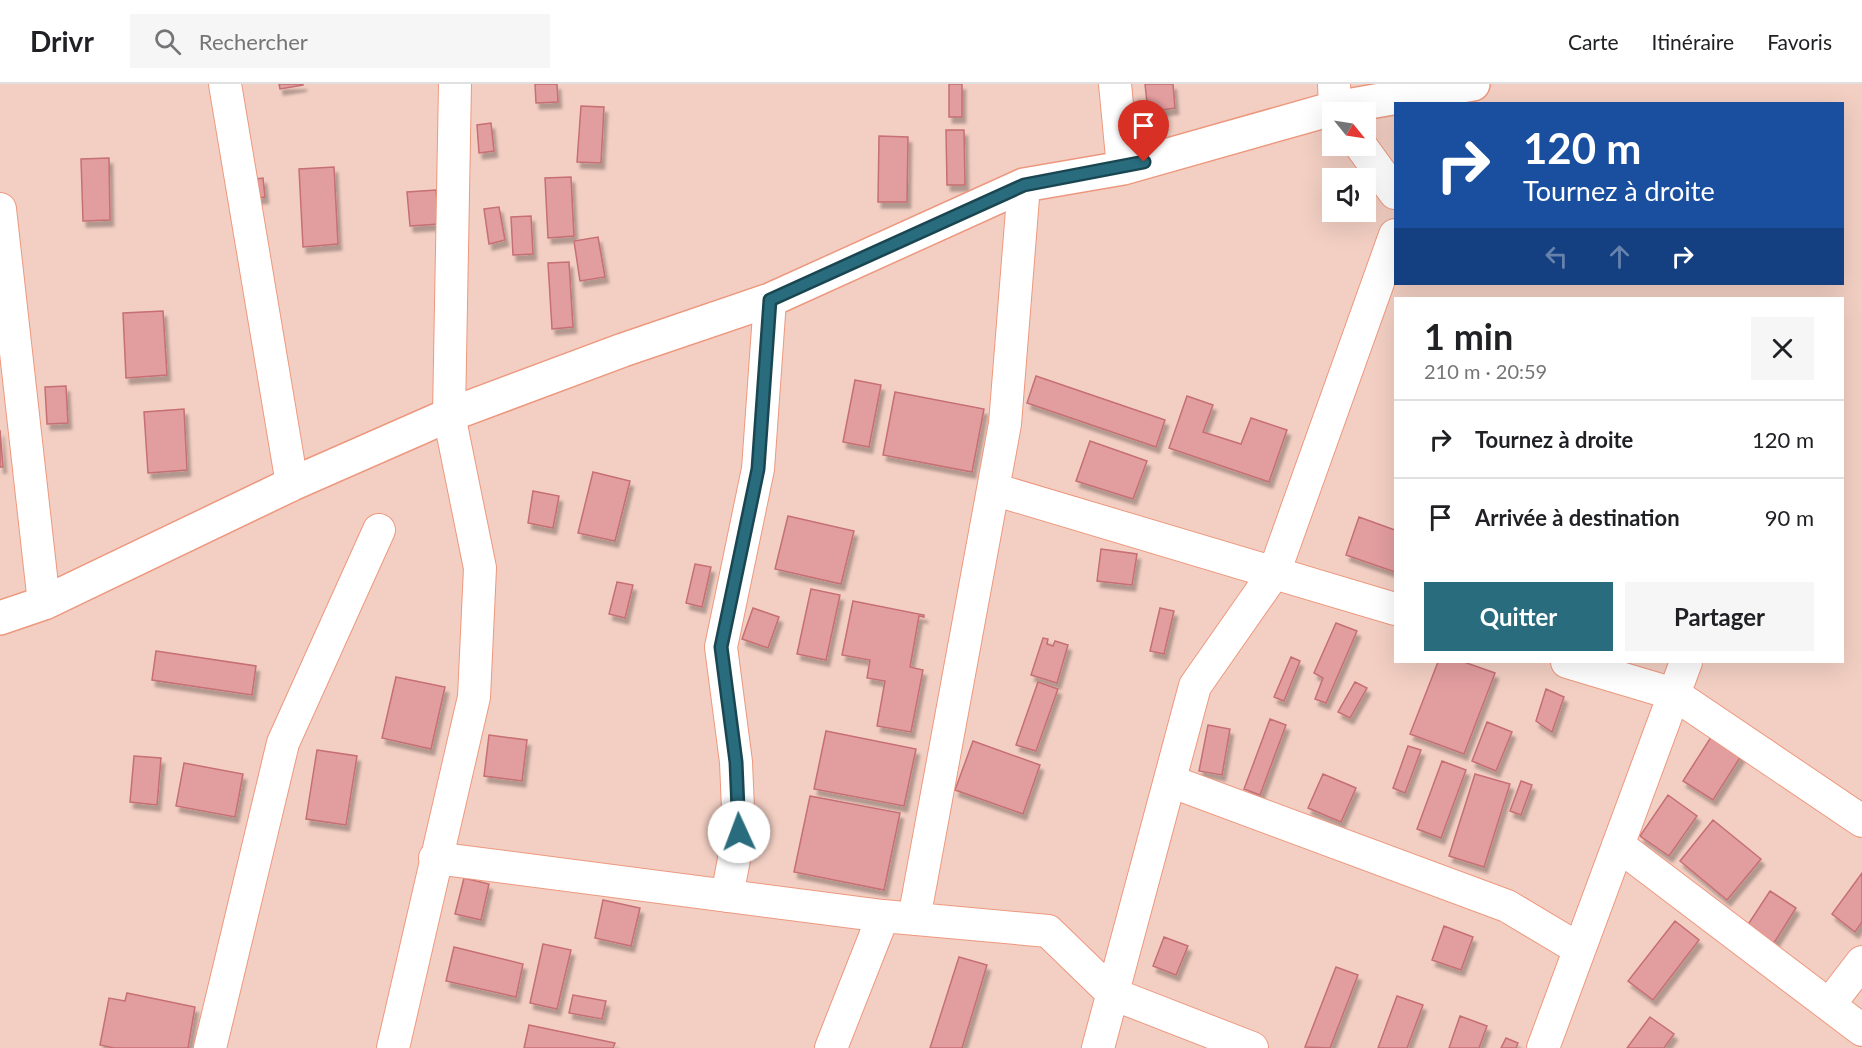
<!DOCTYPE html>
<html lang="fr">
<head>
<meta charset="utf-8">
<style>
  :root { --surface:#fff; --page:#f6f6f6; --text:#202124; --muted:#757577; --line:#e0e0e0; --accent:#286c7d }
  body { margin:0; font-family:Lato,sans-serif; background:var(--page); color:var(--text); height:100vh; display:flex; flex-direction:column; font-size:22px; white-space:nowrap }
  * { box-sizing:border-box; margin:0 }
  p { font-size:20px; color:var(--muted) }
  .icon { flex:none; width:33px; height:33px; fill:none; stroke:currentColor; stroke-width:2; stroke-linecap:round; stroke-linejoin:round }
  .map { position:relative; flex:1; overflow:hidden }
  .side { position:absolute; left:1394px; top:213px; width:450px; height:366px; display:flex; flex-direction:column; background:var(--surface); border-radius:0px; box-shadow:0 6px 24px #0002 }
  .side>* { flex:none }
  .banner { position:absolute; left:1394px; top:18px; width:450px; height:183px; border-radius:0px; box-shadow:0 6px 24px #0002; background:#1a4fa0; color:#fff; overflow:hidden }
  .needle { width:39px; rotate:120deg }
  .fabs { position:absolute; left:1322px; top:18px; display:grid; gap:12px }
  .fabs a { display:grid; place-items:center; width:54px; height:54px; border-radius:0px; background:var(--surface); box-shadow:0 6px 24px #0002; font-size:30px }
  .pin { position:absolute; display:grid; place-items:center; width:51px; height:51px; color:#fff; margin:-62px -26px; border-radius:50% 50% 50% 0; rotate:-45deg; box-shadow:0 0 6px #0007 }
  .pin .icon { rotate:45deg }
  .me { position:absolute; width:66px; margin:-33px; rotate:358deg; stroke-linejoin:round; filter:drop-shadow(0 0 4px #0008) }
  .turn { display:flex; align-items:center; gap:21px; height:126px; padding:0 30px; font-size:27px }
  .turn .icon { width:78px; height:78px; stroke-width:2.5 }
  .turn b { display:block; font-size:42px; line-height:51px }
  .lanes { display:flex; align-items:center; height:57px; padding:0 30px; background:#0003; justify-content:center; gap:30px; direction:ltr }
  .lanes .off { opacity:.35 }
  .round { display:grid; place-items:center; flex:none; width:63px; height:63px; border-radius:0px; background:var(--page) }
  .overview { display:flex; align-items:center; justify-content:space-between; height:102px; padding:0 30px }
  h1 { font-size:36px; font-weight:700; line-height:45px }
  .cta { display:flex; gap:12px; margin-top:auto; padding:12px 30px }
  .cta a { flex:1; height:69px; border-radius:0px; background:var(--accent); color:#fff; font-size:24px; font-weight:700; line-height:69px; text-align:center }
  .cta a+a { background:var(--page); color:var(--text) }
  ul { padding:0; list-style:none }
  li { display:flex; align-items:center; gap:18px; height:78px; padding:0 30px; border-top:2px solid var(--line) }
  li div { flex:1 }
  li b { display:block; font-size:22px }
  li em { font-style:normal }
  header { display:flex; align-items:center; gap:36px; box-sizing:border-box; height:84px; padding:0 30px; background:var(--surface); border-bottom:2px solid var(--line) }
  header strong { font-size:28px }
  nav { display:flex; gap:33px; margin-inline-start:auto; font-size:21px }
  .search { width:420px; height:54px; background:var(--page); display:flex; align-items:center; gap:15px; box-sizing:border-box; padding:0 21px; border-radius:0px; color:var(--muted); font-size:22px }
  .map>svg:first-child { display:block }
  .building { fill:#e29d9f; stroke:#c66f73; stroke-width:1.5; filter:url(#shadow) }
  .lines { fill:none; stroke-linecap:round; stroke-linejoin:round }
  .street-casing { stroke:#ed987e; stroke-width:34 }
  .secondary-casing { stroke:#ed987e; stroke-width:36 }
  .street { stroke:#fff; stroke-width:32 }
  .secondary { stroke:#fff; stroke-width:33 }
  .route-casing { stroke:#1a4651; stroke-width:15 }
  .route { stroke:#286c7d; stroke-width:10 }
</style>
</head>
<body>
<header>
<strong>Drivr</strong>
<div class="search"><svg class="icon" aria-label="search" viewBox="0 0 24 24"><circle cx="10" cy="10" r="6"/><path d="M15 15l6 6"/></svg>Rechercher</div>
<nav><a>Carte</a><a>Itinéraire</a><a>Favoris</a></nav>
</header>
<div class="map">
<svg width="1862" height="964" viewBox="0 0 1862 964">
  <defs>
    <filter id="shadow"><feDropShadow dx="3.5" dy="6" stdDeviation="1.5" flood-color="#0004"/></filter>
  </defs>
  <rect width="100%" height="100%" fill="#f3cfc3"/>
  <path class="building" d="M279 0H303V1L280 5Z
    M535 0H557L558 18 536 19Z
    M949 0H962V33H949Z
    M1145 0H1173L1175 24 1148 28Z
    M581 22 604 23 601 79 577 78Z
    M491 39 494 67 479 69 477 41Z
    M946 46H964L965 101H947Z
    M879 52 908 53 907 118H878Z
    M109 74 110 136 83 137 81 75Z
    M334 83 338 160 303 163 299 85Z
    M571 93 574 152 548 154 545 94Z
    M263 94 265 113 250 115 248 96Z
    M436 106 439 140 410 142 407 108Z
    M499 123 505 156 489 160 484 125Z
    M531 132 533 170 513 171 511 133Z
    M598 153 605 193 580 197 574 157Z
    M569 178 573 243 552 245 548 179Z
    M163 227 167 291 126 294 123 229Z
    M1036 292 1165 336 1156 363 1027 319Z
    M855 296 881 301 869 363 843 358Z
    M66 302 68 339 47 340 45 303Z
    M895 308 984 325 972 388 883 371Z
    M1187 312 1213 321 1203 348 1241 360 1251 334 1287 346 1269 398 1169 364Z
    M184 325 187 386 148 389 144 328Z
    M0 346 3 383H0Z
    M1090 357 1147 377 1133 415 1076 397Z
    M593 388 630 397 615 457 578 449Z
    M533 407 559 412 553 444 528 439Z
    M788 432 854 447 841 500 775 485Z
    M1359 433 1395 446V488L1346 471Z
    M1101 465 1137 470 1132 501 1097 497Z
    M695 480 711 483 702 523 686 519Z
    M617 498 633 501 625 534 609 530Z
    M811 505 840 511 826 576 797 570Z
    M853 517 924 531V533L919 532 910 583 923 586 911 648 877 642 885 597 867 594 870 576 842 571Z
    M753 524 779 533 768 564 742 555Z
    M1160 524 1174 527 1164 570 1150 567Z
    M1336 539 1357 547 1326 619 1315 615 1323 594 1314 589Z
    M1043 554 1048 555 1047 560 1053 562 1055 557 1068 561 1057 599 1031 591Z
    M156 567 256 582 252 611 152 596Z
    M1291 573 1300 577 1284 617 1274 613Z
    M1438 578H1464L1495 589 1464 670 1410 650Z
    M396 593 445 603 431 665 382 654Z
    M1038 598 1058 605 1036 667 1016 661Z
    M1355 598 1367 604 1350 634 1338 628Z
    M1546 605 1564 613 1552 648 1536 637Z
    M1270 635 1286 641 1260 711 1244 705Z
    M1487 638 1512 648 1496 687 1472 677Z
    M1208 641 1230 645 1222 691 1199 687Z
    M826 647 916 665 904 722 814 705Z
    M1713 650 1743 669 1713 716 1683 697Z
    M489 651 527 656 522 697 484 692Z
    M973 657 1040 681 1023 730 955 706Z
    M1408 662 1421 666 1405 709 1393 704Z
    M317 666 357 672 346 741 306 735Z
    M134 672 161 674 157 721 130 718Z
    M1442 677 1466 686 1441 754 1417 745Z
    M184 679 243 690 235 733 176 722Z
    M1323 690 1356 704 1341 738 1308 724Z
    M1475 690 1510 700 1484 783 1449 772Z
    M1521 697 1532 701 1521 731 1510 727Z
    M1668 711 1697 732 1669 772 1640 752Z
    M810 712 900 729 884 806 794 788Z
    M1713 736 1761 775 1727 816 1680 777Z
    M1862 789V838L1855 848 1832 830Z
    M464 794 489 800 481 836 455 830Z
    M1770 807 1796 824 1774 859 1747 842Z
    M603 816 640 824 631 862 595 854Z
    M1675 837 1699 856 1653 916 1628 897Z
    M1444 842 1473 853 1461 886 1432 876Z
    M1164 853 1188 862 1176 891 1153 882Z
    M543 860 571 866 557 925 530 919Z
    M454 863 523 880 516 913 446 897Z
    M959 873 987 881 962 964H930Z
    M1336 883 1358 891 1330 964 1305 963Z
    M127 909 195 923 188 964H114L100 961 109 914 125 917Z
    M573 911 606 917 602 935 569 929Z
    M1397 912 1423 921 1407 964H1378Z
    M1460 932 1487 942 1479 964H1449Z
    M1650 933 1674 950 1664 964H1627Z
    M529 941 615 959 613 964H524Z
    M1506 954 1518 959 1516 964H1501Z"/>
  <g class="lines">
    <g class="street-casing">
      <path id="street" d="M225 0 292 400
        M1115 0 1123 84
        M1334 0 1335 24 1338 28
        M1361 62 1395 109
        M0 125 44 519
        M993 405 1395 525
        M1567 578 1674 610 1862 737
        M1170 697 1507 822 1579 865
        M1618 761 1862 946
        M435 774 883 832 1048 847 1113 910 1252 964
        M727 812 739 749 736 678 721 563 758 385 770 216
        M914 835 1005 340 1024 101
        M1829 921 1862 878
        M210 964 283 659 379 446
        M393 964 474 613 480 484 449 331 455 0
        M831 964 883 832
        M1098 964 1195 602 1274 489 1395 151
        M1543 964 1686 578"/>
    </g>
    <g class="secondary-casing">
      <path id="secondary" d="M0 534 44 519 292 400 449 331 623 266 770 216 1024 101 1123 84 1335 24 1473 0"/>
    </g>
    <use href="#street" class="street"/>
    <use href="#secondary" class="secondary"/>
  </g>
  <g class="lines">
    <g class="route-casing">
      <path id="route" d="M739 748 736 678 721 563 758 385 770 216 1024 101 1144 78"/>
    </g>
    <use href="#route" class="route"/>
  </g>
</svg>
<div class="fabs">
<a><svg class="needle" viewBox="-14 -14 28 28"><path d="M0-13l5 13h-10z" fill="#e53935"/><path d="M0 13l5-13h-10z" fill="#757577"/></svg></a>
<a><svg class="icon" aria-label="sound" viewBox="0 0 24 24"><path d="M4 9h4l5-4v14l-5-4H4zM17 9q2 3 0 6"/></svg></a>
</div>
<div class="pin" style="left:1144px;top:78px;background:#d93025"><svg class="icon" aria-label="arrive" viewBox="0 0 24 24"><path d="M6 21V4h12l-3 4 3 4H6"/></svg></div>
<svg class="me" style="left:739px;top:748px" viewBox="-20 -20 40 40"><circle r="19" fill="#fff"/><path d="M0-13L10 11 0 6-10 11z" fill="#286c7d"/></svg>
<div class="banner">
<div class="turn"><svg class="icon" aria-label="right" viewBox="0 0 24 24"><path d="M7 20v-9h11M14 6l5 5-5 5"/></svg><div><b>120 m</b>Tournez à droite</div></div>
<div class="lanes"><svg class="icon off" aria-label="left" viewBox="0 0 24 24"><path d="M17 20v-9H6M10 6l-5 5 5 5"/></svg><svg class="icon off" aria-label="ahead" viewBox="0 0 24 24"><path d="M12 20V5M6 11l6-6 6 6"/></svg><svg class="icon" aria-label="right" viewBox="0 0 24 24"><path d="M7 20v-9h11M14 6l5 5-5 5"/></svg></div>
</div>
<section class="side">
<div class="overview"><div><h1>1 min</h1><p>210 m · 20:59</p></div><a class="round"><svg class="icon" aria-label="close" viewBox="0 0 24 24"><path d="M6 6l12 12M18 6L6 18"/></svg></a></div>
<ul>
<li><svg class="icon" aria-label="right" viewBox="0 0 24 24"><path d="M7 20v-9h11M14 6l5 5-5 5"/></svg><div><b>Tournez à droite</b></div><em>120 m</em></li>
<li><svg class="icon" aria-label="arrive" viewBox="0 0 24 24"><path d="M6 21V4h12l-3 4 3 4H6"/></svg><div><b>Arrivée à destination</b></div><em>90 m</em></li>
</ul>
<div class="cta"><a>Quitter</a><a>Partager</a></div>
</section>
</div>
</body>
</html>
